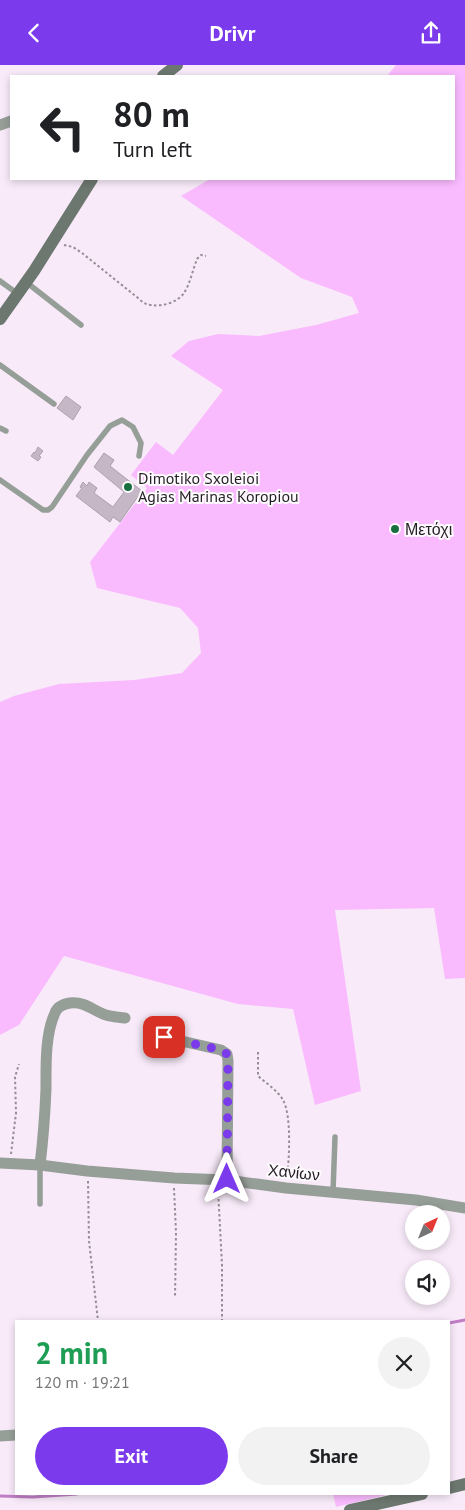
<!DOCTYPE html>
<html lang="en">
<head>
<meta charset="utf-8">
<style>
  :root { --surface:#fff; --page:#f2f2f2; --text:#202124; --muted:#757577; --accent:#7c3aed }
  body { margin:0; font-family:"PT Sans",sans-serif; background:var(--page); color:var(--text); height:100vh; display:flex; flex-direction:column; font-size:19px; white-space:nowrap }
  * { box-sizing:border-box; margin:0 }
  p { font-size:16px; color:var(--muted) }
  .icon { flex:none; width:28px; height:28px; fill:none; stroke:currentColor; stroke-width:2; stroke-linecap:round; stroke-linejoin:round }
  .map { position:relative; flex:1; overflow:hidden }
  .side { position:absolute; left:15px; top:1255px; width:435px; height:175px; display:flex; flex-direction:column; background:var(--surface); border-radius:0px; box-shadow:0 2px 8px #0003 }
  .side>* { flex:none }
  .top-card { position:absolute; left:10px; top:10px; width:445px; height:105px; border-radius:0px; box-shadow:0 2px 8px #0003; background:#fff; color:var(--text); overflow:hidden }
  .needle { width:32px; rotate:43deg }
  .tools { position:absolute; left:405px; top:1140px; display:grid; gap:10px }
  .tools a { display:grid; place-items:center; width:45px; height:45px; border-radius:50%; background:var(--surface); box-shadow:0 2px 8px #0003; font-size:25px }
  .pin { position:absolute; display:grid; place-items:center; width:42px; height:42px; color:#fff; margin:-21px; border-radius:10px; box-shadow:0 2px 8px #0006 }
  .me { position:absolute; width:55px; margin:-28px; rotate:0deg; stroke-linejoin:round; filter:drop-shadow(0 0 4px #0008) }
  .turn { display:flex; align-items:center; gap:18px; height:105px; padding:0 20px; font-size:22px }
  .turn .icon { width:65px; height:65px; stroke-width:2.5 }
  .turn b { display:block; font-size:35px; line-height:42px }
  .round { display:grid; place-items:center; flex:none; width:52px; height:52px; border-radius:26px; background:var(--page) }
  .head { display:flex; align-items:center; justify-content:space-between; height:85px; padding:0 20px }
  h1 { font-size:30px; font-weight:700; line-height:38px; color:#1e9e55 }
  .button { display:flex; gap:10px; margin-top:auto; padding:10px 20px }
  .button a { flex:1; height:58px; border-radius:30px; background:var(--accent); color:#fff; font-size:20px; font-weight:700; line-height:58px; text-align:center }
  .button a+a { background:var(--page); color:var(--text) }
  header { display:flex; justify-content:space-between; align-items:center; height:65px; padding:0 20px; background:var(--accent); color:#fff; font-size:22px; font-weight:700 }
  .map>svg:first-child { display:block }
  .green { fill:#fabbfe }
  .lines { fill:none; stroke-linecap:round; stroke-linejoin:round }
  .stream { stroke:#c07dc5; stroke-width:3 }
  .building { fill:#c5b7c6; stroke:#aea0ae }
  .path { stroke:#978d98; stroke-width:2; stroke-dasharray:2.5 2.5; stroke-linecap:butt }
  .lane { stroke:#969e98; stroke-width:5.5 }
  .street { stroke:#969e98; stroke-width:11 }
  .secondary { stroke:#6c776f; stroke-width:12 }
  .route { stroke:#7c3aed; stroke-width:9; stroke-dasharray:0 16.2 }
  .poi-dot { fill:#1a6f41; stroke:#fefbfe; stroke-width:2 }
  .labels { text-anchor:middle; stroke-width:4; stroke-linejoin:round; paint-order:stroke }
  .poi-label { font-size:16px; fill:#241f24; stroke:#fefbfe; text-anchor:start }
  .street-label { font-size:16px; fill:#241f24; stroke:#fefbfe }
</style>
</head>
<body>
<header><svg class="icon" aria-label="back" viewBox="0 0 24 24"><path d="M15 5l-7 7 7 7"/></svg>Drivr<svg class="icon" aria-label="share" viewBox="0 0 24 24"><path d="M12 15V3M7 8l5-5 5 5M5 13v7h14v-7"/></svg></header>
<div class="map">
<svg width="465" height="1445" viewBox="0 0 465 1445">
  <rect width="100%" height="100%" fill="#f8eaf9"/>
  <path class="green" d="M396 0H465V913L445 914 434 843 335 845 361 1026 315 1040 293 944 238 939 64 891 19 960 0 970V637L14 631 59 619 134 615 182 608 201 588 198 563 180 543 97 523 90 497 147 423 131 410 156 377 173 390 223 325 171 291 189 276 218 269 259 271 316 260 359 248 352 232 301 213 181 131 210 114H454V11H387Z
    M333 1429H390L336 1442Z"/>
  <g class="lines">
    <path class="stream" d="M449 1258 465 1255
      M0 1431 33 1432 77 1429"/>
  </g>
  <path class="building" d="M66 331 81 342 73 355 57 343Z
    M38 382 43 386 39 391 41 392 38 396 31 391 34 387 35 388Z
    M104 388 114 395 110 401 142 426 120 457 113 452 110 457 76 431 82 423 80 422 83 417 87 421 89 417 97 423 94 428 113 442 124 427 94 402Z"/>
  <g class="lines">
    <path class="path" d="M64 180 73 182 82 188 138 233C142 237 146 240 152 240 162 242 178 237 184 228 190 219 193 204 197 194L201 190 206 191
      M258 987V1011C266 1018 278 1026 283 1035 292 1051 289 1096 287 1113
      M11 1089 16 1048 15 1012 19 999
      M88 1116 89 1176 98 1256
      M174 1123 176 1167 175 1233
      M218 1124 222 1200V1256"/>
    <path class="lane" d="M0 216 18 229
      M26 217 81 260
      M0 300 54 339
      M0 363 6 366
      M0 415 43 445H48L52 442 87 390 110 361 122 355 133 362 141 378 139 391
      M333 1127 335 1072
      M40 1139V1100"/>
    <path class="street" d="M0 60 11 56
      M164 972 221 985 227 989 228 996 227 1115
      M0 1098 40 1100 87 1106 174 1113 227 1115 286 1123 416 1135 465 1143
      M40 1100C43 1075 45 1049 46 1024 46 1001 45 969 55 948 57 942 64 939 70 938 85 936 93 946 106 950 112 952 119 952 125 953
      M0 1371 16 1370"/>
    <path class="secondary" d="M163 11 177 0
      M0 254 34 206 92 114
      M449 1423 465 1419
      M350 1445 422 1429"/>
  </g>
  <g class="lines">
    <path class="route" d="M164 972 221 985 227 989 228 996 227 1114"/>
  </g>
  <g class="poi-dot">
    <circle cx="128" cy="422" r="5"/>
    <circle cx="395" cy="464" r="5"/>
  </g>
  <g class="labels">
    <g class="poi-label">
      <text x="138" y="419">Dimotiko Sxoleioi<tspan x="138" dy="18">Agias Marinas Koropiou</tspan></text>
      <text x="405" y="470">Μετόχι</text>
    </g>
    <g class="street-label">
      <text transform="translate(294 1107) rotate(6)" y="6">Χανίων</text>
    </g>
  </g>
</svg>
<div class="tools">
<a><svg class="needle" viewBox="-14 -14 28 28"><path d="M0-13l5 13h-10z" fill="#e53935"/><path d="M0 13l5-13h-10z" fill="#757577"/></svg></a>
<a><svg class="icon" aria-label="sound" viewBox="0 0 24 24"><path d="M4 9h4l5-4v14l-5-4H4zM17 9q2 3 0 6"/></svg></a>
</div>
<div class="pin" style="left:164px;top:972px;background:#d93025"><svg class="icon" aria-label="arrive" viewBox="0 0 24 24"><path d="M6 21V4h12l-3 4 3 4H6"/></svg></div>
<svg class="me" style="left:227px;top:1114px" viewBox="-20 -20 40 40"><path d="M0-17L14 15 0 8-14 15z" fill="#7c3aed" stroke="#fff" stroke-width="4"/></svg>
<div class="top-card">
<div class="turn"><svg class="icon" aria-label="left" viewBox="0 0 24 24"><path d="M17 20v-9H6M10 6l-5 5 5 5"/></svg><div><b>80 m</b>Turn left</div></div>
</div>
<section class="side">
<div class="head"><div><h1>2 min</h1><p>120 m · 19:21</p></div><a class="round"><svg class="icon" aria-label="close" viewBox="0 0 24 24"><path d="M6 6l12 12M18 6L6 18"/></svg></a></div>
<div class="button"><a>Exit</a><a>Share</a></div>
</section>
</div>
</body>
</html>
